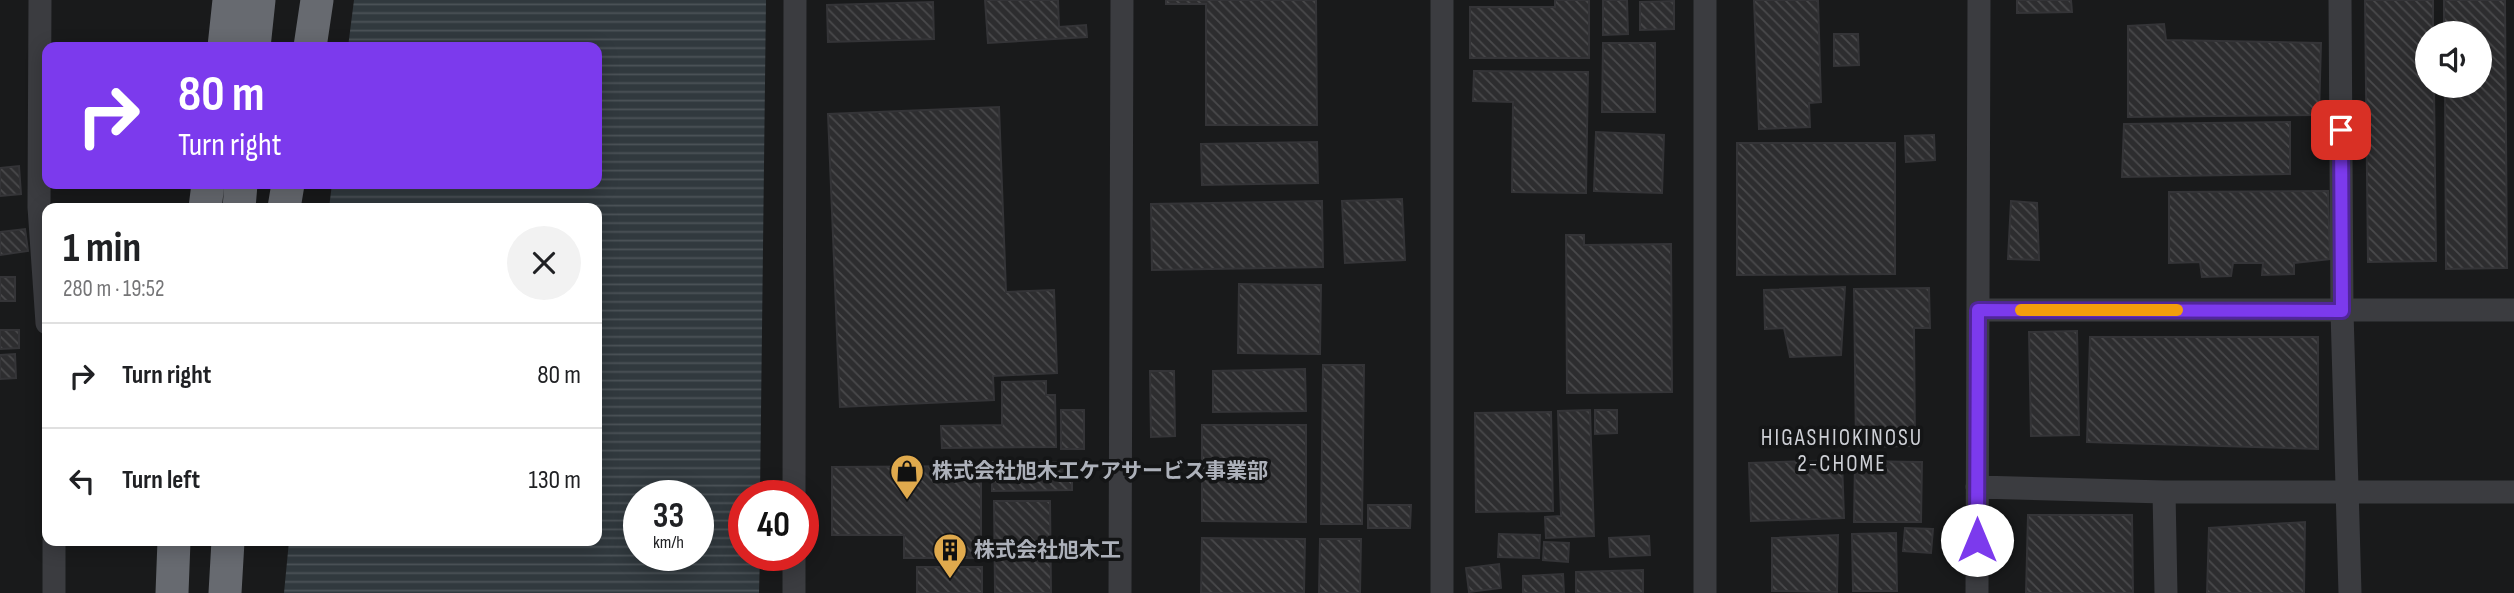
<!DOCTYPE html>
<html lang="en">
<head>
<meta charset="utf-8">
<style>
  :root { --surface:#fff; --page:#f2f2f2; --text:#202124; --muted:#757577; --line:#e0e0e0 }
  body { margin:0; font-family:"Sofia Sans Condensed","Noto Sans JP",sans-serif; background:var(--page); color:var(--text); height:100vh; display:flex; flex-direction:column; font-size:26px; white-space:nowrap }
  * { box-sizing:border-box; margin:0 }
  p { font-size:23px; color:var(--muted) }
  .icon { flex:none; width:38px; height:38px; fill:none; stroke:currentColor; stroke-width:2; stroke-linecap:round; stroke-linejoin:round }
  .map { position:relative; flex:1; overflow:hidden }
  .panel { position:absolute; left:42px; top:203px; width:560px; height:343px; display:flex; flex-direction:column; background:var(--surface); border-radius:14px; box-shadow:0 4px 18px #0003 }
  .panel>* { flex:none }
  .hud { position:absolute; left:42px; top:42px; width:560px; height:147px; border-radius:14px; box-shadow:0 4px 18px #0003; background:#7c3aed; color:#fff; overflow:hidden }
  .controls { position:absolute; left:2415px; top:21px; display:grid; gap:14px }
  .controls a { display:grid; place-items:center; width:77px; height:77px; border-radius:50%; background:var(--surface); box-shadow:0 4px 18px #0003; font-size:35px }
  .speed { position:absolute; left:623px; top:480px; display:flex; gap:14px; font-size:35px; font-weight:700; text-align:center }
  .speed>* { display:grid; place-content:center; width:91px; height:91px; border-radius:50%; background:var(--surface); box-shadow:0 4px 18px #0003; line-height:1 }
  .speed small { font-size:18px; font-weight:400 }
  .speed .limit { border:10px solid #d22; background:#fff; color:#111 }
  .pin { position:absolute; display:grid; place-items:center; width:60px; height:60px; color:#fff; margin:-30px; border-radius:14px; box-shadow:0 4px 10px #0006 }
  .me { position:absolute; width:77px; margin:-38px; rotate:0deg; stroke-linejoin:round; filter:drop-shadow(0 0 5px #0008) }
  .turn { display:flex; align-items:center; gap:24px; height:147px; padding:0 21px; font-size:32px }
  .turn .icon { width:91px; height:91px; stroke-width:2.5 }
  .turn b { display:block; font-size:49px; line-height:60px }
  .round { display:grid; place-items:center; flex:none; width:74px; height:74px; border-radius:37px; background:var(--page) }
  .overview { display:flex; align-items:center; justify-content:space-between; height:119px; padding:0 21px }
  h1 { font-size:42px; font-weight:700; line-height:52px }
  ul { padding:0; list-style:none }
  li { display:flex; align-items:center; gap:21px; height:105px; padding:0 21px; border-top:2px solid var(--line) }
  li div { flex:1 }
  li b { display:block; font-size:26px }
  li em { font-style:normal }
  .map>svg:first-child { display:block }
  .water { fill:url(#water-rules); fill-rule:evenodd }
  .building { fill:url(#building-back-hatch); stroke:#343437; stroke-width:2 }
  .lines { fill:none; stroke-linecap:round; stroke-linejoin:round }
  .minor { stroke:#3b3c40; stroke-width:23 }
  .highway { stroke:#676a70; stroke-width:33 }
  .route-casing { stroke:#51269a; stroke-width:18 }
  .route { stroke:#7c3aed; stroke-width:12 }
  .slow { stroke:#f59e0b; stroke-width:12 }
  .labels { text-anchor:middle; stroke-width:7; stroke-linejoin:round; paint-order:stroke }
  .poi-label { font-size:21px; font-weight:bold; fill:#adb1ba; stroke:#141516; text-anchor:start }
  .neighbourhood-label { font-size:23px; letter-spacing:2px; fill:#ced0d6; stroke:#141516 }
</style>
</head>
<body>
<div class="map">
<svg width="2514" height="593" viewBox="0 0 2514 593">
  <defs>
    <pattern id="water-rules" width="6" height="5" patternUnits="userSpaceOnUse" patternTransform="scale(1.75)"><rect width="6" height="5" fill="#31393e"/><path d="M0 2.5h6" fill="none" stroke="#4c5358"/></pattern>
    <pattern id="building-back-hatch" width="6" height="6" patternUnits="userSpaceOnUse" patternTransform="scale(1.75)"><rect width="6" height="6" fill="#2d2d2f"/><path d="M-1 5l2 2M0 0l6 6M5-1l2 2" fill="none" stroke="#49494b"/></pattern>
  </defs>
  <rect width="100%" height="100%" fill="#191a1b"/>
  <path class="water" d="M354 0H766L760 495H744V555H760L759 593H284L289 541H597V208H329L332 184H597V47H348ZM639 495H698V555H639Z"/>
  <path class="building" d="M985 0H1058L1059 27 1086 25 1087 37 988 43Z
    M1166 0H1316L1317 125H1206V4H1166Z
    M1555 0H1589V58H1470V7H1555Z
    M1603 0H1627L1628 34 1603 35Z
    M1754 0H1818L1821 102 1809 103 1810 127 1759 129Z
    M2017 0H2071L2072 12 2017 13Z
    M2365 0H2433V33H2427V86H2434L2436 261 2368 262Z
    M2444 0H2505L2507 268 2446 269 2445 86H2480V33H2444Z
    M1674 1V29L1640 30V2Z
    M933 2 934 39 828 42 827 5Z
    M2164 24 2166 40 2321 43 2319 115 2128 117V26Z
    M1834 34H1858L1859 65 1834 66Z
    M1603 43H1655V112H1602Z
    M1474 71 1588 72 1586 193 1512 192 1513 102 1473 101Z
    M999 107 1006 292 1054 290 1057 373 993 376 994 400 840 407 828 114Z
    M2290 122V174L2122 177 2124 124Z
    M1596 132 1664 135 1662 193 1594 191Z
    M1934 135 1935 160 1906 162 1905 136Z
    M1317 142 1318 183 1202 185 1201 144Z
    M1737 143H1895V274L1737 275Z
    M19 166 21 194 0 196V168Z
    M2328 191 2330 259 2294 263V274L2262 275 2263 263H2233L2231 276 2202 277 2200 262 2169 263V192Z
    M1402 199 1405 260 1345 263 1342 201Z
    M1322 201 1323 267 1152 270 1151 204Z
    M2011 201 2037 203 2039 260 2008 259Z
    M25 229 28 251 0 255V232Z
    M1566 235H1584V245L1671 244 1672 392 1567 393Z
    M0 277H15V301H0Z
    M1239 284 1321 285 1320 354 1238 353Z
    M1845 287 1841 355 1790 357 1784 328 1765 329 1764 290Z
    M1929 288 1930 328H1914L1915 446 1856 447 1854 289Z
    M0 330H19V348L0 349Z
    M2077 331 2079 435 2031 436 2029 332Z
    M2090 337H2318V449L2087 442Z
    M15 354 16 378 0 379V355Z
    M1323 365H1364L1362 524H1321Z
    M1305 369 1306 411 1213 412V371Z
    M1150 371H1174L1175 436 1151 437Z
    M1046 381V395H1055L1056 447 942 448 941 426 1002 425V382Z
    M1061 410H1084V449H1061Z
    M1590 410 1594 536 1546 538 1545 517 1561 516 1558 411Z
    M1595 410H1617V433L1595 434Z
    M1551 412 1553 511 1476 512 1475 413Z
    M1202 425H1306V522L1202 521Z
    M1842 460 1844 518 1751 521 1749 463Z
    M1855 461 1922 462 1921 522H1854Z
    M992 462H1072V490L992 491Z
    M981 466V558H904V535H832V467Z
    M994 501H1050L1051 593H995Z
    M1368 505H1411L1410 528H1368Z
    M2028 515H2132L2133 593H2026Z
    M2305 522 2304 593H2207L2209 528Z
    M1905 528 1933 529 1931 553 1903 551Z
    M1896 533 1897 591H1853L1852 534Z
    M1499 534 1540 535 1539 558 1498 557Z
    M1838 535 1837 592 1772 591V538Z
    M1649 536 1650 555 1610 557 1609 538Z
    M1202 538 1305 539 1304 593H1201Z
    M1320 539H1361L1360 593H1319Z
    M1544 542 1569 543 1568 562 1543 560Z
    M1499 564 1501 588 1469 592 1466 568Z
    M917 567H982V593H917Z
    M1643 570V593H1576V572Z
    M1563 574 1564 593H1523V576Z"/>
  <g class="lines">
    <path class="minor" d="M40 0 39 207 47 323
      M2340 0 2342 311 2350 593
      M1978 310H2514
      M1977 487 2164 492H2514
      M2164 492 2166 593
      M794 495 795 0
      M54 541V593
      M794 593V555
      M1120 593 1122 0
      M1442 593V0
      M1705 593V0
      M1977 593 1979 0"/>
    <path class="highway" d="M224 47 229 0
      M254 47 259 0
      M310 47 317 0
      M205 208 208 184
      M239 208 241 184
      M284 208 288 184
      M172 593 174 541
      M225 593 228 541"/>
  </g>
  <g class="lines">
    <g class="route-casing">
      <path id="route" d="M1977 540 1978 310 2342 311 2341 130"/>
    </g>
    <use href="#route" class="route"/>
    <path class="slow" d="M2021 310H2177"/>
  </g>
  <defs>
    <g id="shop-pin" transform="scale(1.75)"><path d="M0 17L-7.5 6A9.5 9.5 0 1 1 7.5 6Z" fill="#e0aa4d" stroke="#141516"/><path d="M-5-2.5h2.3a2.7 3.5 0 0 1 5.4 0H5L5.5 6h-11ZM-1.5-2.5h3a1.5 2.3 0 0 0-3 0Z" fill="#111"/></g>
    <g id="building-pin" transform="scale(1.75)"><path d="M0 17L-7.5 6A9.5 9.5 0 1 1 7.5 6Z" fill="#e0aa4d" stroke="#141516"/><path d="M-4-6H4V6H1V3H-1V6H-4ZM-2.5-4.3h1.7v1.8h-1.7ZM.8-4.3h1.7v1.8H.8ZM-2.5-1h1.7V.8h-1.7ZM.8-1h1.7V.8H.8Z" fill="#111"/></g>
  </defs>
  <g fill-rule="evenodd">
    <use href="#shop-pin" x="907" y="471"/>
    <use href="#building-pin" x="950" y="550"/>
  </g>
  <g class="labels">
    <g class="poi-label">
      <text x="932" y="478">株式会社旭木工ケアサービス事業部</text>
      <text x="974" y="557">株式会社旭木工</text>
    </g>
    <g class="neighbourhood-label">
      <text x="1842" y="445">HIGASHIOKINOSU<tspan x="1842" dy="26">2-CHOME</tspan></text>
    </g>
  </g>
</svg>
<div class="controls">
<a><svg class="icon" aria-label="sound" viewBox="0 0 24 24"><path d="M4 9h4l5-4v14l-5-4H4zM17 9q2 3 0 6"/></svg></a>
</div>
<div class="speed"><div>33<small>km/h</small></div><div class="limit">40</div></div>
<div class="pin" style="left:2341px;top:130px;background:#d93025"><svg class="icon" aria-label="arrive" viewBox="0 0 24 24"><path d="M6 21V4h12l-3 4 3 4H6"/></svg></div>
<svg class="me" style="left:1977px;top:540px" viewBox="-20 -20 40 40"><circle r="19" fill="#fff"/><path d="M0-13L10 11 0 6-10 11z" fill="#7c3aed"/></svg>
<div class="hud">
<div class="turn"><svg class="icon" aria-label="right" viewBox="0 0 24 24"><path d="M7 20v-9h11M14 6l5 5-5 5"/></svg><div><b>80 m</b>Turn right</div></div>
</div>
<section class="panel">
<div class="overview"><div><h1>1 min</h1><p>280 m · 19:52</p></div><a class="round"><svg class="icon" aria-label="close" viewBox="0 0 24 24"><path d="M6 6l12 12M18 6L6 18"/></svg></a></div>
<ul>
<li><svg class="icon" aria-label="right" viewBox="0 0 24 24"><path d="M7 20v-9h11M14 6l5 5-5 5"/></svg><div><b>Turn right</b></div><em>80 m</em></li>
<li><svg class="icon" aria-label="left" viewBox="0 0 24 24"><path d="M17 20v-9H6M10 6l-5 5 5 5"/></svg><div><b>Turn left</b></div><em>130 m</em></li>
</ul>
</section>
</div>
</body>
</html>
